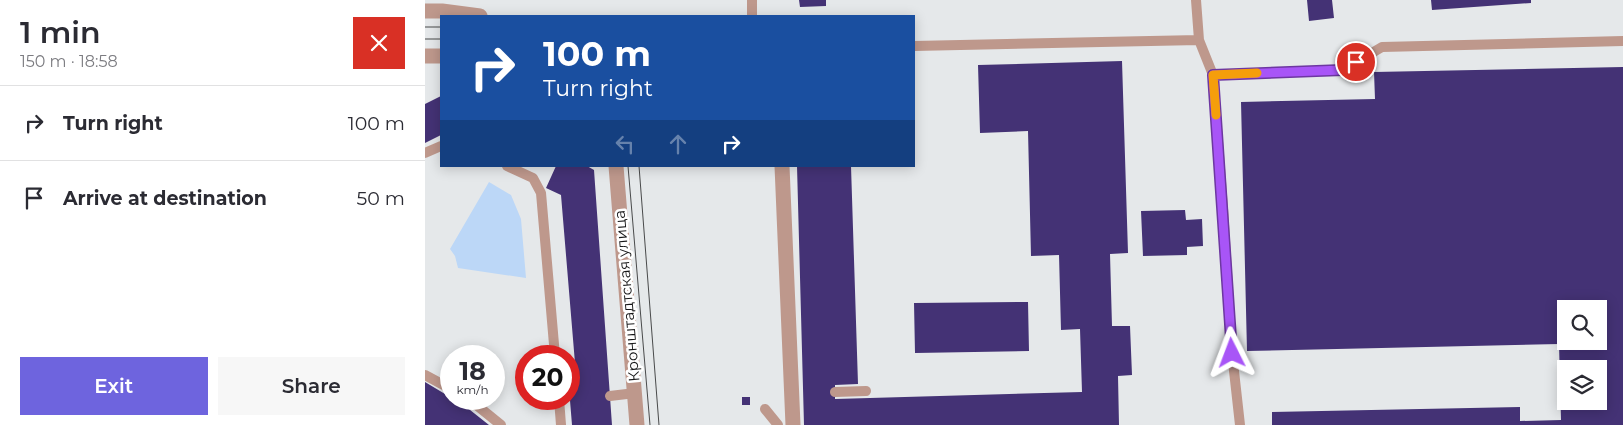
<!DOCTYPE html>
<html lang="en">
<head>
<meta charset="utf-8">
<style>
  :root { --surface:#fff; --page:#f7f7f7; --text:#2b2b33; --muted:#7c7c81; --line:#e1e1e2; --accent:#6e64de }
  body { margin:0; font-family:Montserrat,sans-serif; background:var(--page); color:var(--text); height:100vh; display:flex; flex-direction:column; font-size:19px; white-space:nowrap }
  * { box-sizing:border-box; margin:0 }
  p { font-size:16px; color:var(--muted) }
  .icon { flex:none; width:28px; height:28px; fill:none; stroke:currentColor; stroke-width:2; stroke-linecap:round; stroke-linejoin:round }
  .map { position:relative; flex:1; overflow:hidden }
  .drawer { display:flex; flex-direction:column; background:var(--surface); width:425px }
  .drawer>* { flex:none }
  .banner { position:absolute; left:15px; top:15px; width:475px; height:152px; border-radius:0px; box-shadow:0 2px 12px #0003; background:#1a4fa0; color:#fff; overflow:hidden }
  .buttons { position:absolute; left:1132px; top:300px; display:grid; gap:10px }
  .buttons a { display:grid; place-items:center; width:50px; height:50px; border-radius:0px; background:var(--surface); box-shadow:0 2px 12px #0003; font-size:25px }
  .speed { position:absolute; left:15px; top:345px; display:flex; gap:10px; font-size:25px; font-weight:700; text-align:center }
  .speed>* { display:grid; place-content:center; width:65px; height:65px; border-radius:50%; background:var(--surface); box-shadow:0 2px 12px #0003; line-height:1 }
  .speed small { font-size:12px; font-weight:400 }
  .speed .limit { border:8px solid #d22; background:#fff; color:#111 }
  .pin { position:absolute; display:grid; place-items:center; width:42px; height:42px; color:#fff; margin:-21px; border:2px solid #fff; border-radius:50%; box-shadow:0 1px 5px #0007 }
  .me { position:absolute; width:55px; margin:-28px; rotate:357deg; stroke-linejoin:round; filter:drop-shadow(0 0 4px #0008) }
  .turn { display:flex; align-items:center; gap:18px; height:105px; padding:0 20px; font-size:22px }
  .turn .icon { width:65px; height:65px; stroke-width:2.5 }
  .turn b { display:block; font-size:35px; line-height:42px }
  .lanes { display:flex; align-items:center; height:48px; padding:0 20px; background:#0003; justify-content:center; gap:25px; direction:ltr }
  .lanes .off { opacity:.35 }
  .round { display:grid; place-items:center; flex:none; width:52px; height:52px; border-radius:0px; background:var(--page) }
  .summary { display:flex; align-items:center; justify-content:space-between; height:85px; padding:0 20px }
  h1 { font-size:30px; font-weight:600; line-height:38px }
  .action { display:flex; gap:10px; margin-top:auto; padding:10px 20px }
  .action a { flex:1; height:58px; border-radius:0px; background:var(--accent); color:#fff; font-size:20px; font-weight:600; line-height:58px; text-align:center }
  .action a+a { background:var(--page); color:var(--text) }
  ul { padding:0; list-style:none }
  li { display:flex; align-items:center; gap:15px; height:75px; padding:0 20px; border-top:1px solid var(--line) }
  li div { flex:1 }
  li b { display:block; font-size:19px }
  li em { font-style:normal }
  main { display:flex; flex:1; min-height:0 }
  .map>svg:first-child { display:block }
  .green { fill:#bcd7f7 }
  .building { fill:#443275; fill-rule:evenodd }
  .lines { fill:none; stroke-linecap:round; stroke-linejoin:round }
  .lane { stroke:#be988c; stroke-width:10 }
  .street { stroke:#be988c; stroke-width:15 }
  .tram { stroke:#494a4b; stroke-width:1 }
  .route-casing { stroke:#6d37a1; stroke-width:12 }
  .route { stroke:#a855f7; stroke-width:9 }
  .slow { stroke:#f59e0b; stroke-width:9 }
  .labels { text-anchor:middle; stroke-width:5; stroke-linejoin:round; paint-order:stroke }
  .street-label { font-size:15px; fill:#161617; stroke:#fff }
</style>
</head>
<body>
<main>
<section class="drawer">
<div class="summary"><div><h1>1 min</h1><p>150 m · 18:58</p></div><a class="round" style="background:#d93025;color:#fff"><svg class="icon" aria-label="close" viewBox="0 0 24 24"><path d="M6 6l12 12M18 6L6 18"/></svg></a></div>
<ul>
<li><svg class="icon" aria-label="right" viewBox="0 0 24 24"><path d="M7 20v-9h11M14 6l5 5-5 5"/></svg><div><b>Turn right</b></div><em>100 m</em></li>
<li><svg class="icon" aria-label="arrive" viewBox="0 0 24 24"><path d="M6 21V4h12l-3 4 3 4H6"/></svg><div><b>Arrive at destination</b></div><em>50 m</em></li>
</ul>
<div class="action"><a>Exit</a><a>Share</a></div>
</section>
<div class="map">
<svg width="1198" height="425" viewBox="0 0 1198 425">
  <rect width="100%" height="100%" fill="#e5e8ea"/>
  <path class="green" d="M64 182 86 195 96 219 101 278 33 268 30 256 25 249Z"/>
  <path class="building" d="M374 0H401V6L375 7Z
    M882 0H907L909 18 884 21Z
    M1006 0H1106V3L1007 10Z
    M697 61 703 253 685 254 687 326H705L707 375 693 376 694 425H379L372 166H426L433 384 410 385V399L657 392 655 329 636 330 634 255 606 256 603 131 555 133 553 65Z
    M1198 67V425H847V412L1095 407V421L1136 420 1134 344 822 351 816 102 950 99 949 72ZM1141 309H1174V341H1141ZM1141 369H1174V401H1141Z
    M16 96V135L0 143V104Z
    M131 166H162L169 170 187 425H147L144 388 152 387 136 195 121 188Z
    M760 210 761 220 777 219 778 246 762 247V255L718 256 716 211Z
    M603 302 604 351 490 353 489 303Z
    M0 382 40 406 64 425H0Z
    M317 397H325V405H317Z"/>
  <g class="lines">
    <path class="lane" d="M327 0V16
      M771 0 774 40 788 75 798 208 807 353 815 425
      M489 46 774 40
      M788 75 918 70 957 47 1198 41
      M0 153 16 146
      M82 166 108 178 116 193 130 356
      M0 375 26 389
      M410 392 441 391
      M185 396 210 393
      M44 399 76 425
      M134 399 136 425
      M340 409 353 425"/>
    <path class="street" d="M0 11H17L55 16
      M0 56H16
      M191 166 212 425
      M357 166 368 425"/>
    <path class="tram" d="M0 27H16
      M0 39H16
      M203 166 225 425
      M214 166 234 425"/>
  </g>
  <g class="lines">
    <g class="route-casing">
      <path id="route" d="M807 353 788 75 918 70 931 62"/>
    </g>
    <use href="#route" class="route"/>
    <path class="slow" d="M791 115 788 75 832 73"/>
  </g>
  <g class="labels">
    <g class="street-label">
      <text transform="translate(202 296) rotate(-95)" y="5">Кронштадтская улица</text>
    </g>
  </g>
</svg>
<div class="buttons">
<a><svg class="icon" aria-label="search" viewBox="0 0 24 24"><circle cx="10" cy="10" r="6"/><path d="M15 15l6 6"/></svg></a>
<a><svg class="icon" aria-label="layers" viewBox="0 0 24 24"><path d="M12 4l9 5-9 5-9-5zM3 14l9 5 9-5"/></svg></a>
</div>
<div class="speed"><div>18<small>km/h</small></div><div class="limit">20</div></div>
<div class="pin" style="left:931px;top:62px;background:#d93025"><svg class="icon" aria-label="arrive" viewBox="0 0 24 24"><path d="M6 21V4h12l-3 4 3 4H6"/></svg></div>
<svg class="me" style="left:807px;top:353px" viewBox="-20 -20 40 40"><path d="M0-17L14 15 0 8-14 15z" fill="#a855f7" stroke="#fff" stroke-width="4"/></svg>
<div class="banner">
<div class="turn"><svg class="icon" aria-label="right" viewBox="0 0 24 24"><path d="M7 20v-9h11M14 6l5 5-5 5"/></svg><div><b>100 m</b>Turn right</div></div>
<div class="lanes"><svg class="icon off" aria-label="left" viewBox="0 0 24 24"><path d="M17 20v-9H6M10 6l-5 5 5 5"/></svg><svg class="icon off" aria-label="ahead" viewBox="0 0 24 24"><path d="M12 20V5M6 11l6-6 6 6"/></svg><svg class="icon" aria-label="right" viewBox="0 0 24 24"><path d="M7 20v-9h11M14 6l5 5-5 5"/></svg></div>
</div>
</div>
</main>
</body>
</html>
